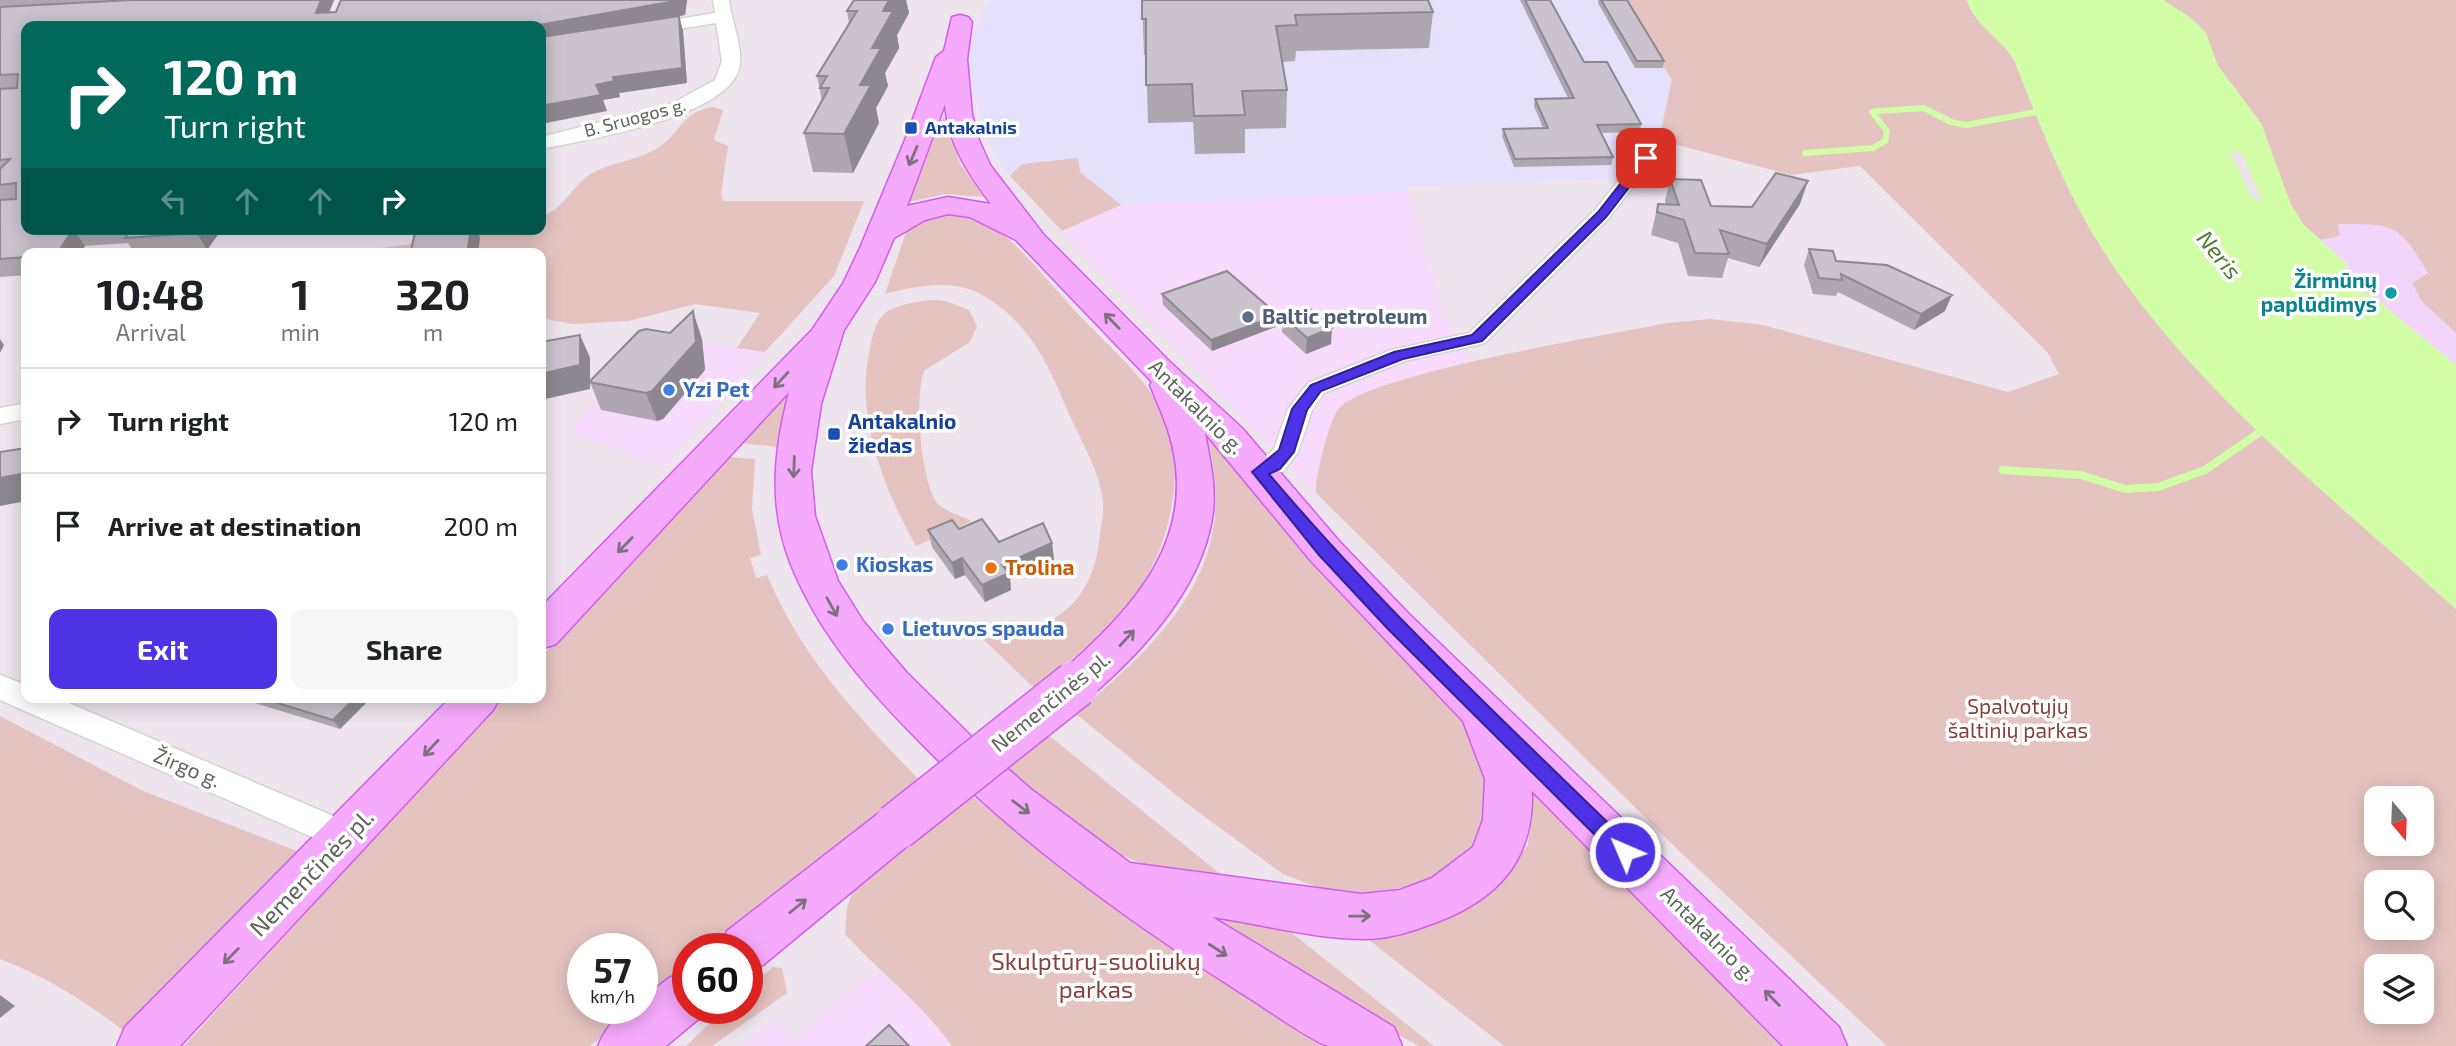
<!DOCTYPE html>
<html lang="en">
<head>
<meta charset="utf-8">
<style>
  :root { --surface:#fff; --page:#f6f6f6; --text:#202124; --muted:#757577; --line:#e0e0e0; --accent:#4d32e6 }
  body { margin:0; font-family:"Exo 2",sans-serif; background:var(--page); color:var(--text); height:100vh; display:flex; flex-direction:column; font-size:26px; white-space:nowrap }
  * { box-sizing:border-box; margin:0 }
  p { font-size:23px; color:var(--muted) }
  .icon { flex:none; width:38px; height:38px; fill:none; stroke:currentColor; stroke-width:2; stroke-linecap:round; stroke-linejoin:round }
  .map { position:relative; flex:1; overflow:hidden }
  .details { position:absolute; left:21px; top:248px; width:525px; height:455px; display:flex; flex-direction:column; background:var(--surface); border-radius:14px; box-shadow:0 4px 18px #0003 }
  .details>* { flex:none }
  .hud { position:absolute; left:21px; top:21px; width:525px; height:214px; border-radius:14px; box-shadow:0 4px 18px #0003; background:#00695c; color:#fff; overflow:hidden }
  .needle { width:46px; rotate:161deg }
  .fabs { position:absolute; left:2364px; top:786px; display:grid; gap:14px }
  .fabs a { display:grid; place-items:center; width:70px; height:70px; border-radius:14px; background:var(--surface); box-shadow:0 4px 18px #0003; font-size:35px }
  .speed { position:absolute; left:567px; top:933px; display:flex; gap:14px; font-size:35px; font-weight:700; text-align:center }
  .speed>* { display:grid; place-content:center; width:91px; height:91px; border-radius:50%; background:var(--surface); box-shadow:0 4px 18px #0003; line-height:1 }
  .speed small { font-size:18px; font-weight:400 }
  .speed .limit { border:10px solid #d22; background:#fff; color:#111 }
  .pin { position:absolute; display:grid; place-items:center; width:60px; height:60px; color:#fff; margin:-30px; border-radius:14px; box-shadow:0 4px 10px #0006 }
  .me { position:absolute; width:77px; margin:-38px; rotate:315deg; stroke-linejoin:round; filter:drop-shadow(0 0 5px #0008) }
  .turn { display:flex; align-items:center; gap:24px; height:147px; padding:0 28px; font-size:32px }
  .turn .icon { width:91px; height:91px; stroke-width:2.5 }
  .turn b { display:block; font-size:49px; line-height:60px }
  .lanes { display:flex; align-items:center; height:66px; padding:0 28px; background:#0003; justify-content:center; gap:35px; direction:ltr }
  .lanes .off { opacity:.35 }
  .eta { display:flex; justify-content:space-evenly; align-items:center; height:119px; text-align:center }
  .eta b { font-size:42px; font-weight:700; line-height:49px }
  .button { display:flex; gap:14px; margin-top:auto; padding:14px 28px }
  .button a { flex:1; height:80px; border-radius:14px; background:var(--accent); color:#fff; font-size:28px; font-weight:700; line-height:80px; text-align:center }
  .button a+a { background:var(--page); color:var(--text) }
  ul { padding:0; list-style:none }
  li { display:flex; align-items:center; gap:21px; height:105px; padding:0 28px; border-top:2px solid var(--line) }
  li div { flex:1 }
  li b { display:block; font-size:26px }
  li em { font-style:normal }
  .map>svg:first-child { display:block }
  .commercial { fill:#f7dafd }
  .medical { fill:#e5e0fb }
  .green { fill:#e5c3c1; fill-rule:evenodd }
  .sand { fill:#f3d4fa }
  .water { fill:#d0fda5 }
  .pier { fill:#ede4ee }
  .lines { fill:none; stroke-linecap:round; stroke-linejoin:round }
  .stream-far1 { stroke:#d0fda5; stroke-width:6 }
  .stream { stroke:#d0fda5; stroke-width:8 }
  .minor-casing { stroke:#d1d6cf; stroke-width:3 }
  .primary-casing { stroke:#d05cef; stroke-width:3 }
  .minor { fill:#fff; fill-rule:evenodd }
  .primary { fill:#f6aafd; fill-rule:evenodd }
  .primary-bridge-casing { stroke:#d05cef; stroke-width:49; stroke-linecap:butt }
  .primary-bridge { stroke:#f6aafd; stroke-width:46 }
  .wall { fill:#aea7af }
  .shaded-wall { fill:#8d888f }
  .building { fill:#cac2cc; stroke:#8d888f; stroke-width:2 }
  .oneway { stroke:#7d727c }
  .route { fill:#4d32e6; stroke:#322096; stroke-width:2 }
  .transit-dot { fill:#1a4fb4; stroke:#fff; stroke-width:2.5 }
  .culture-dot { fill:#0f9aa8; stroke:#fff; stroke-width:2.5 }
  .service-dot { fill:#5c6f8a; stroke:#fff; stroke-width:2.5 }
  .shop-dot { fill:#3f7fe0; stroke:#fff; stroke-width:2.5 }
  .food-dot { fill:#e8710a; stroke:#fff; stroke-width:2.5 }
  .labels { text-anchor:middle; stroke-width:7; stroke-linejoin:round; paint-order:stroke }
  .far-street-label { font-size:18px; fill:#5f645c; stroke:#fff }
  .far-transit-label { font-size:18px; font-weight:bold; fill:#164399; stroke:#fff; text-anchor:start }
  .culture-label { font-size:21px; font-weight:bold; fill:#0d838f; stroke:#fff; text-anchor:end }
  .service-label { font-size:21px; font-weight:bold; fill:#4e5e75; stroke:#fff; text-anchor:start }
  .shop-label { font-size:21px; font-weight:bold; fill:#366cbe; stroke:#fff; text-anchor:start }
  .street-label { font-size:21px; fill:#5f645c; stroke:#fff }
  .transit-label { font-size:21px; font-weight:bold; fill:#164399; stroke:#fff; text-anchor:start }
  .food-label { font-size:21px; font-weight:bold; fill:#c56008; stroke:#fff; text-anchor:start }
  .park-label { font-size:21px; fill:#884138; stroke:#fff }
  .water-label { font-size:23px; font-style:italic; fill:#507b31; stroke:#fff }
  .near-street-label { font-size:24px; fill:#5f645c; stroke:#fff }
  .near-park-label { font-size:24px; fill:#884138; stroke:#fff }
</style>
</head>
<body>
<div class="map">
<svg width="2456" height="1046" viewBox="0 0 2456 1046">
  <rect width="100%" height="100%" fill="#ede4ee"/>
  <path class="commercial" d="M1408 191 1442 312 1471 364 1399 380 1371 389 1315 479 1316 493 1062 231 1121 205Z
    M685 341 765 352 663 466 570 430 644 351Z
    M878 970 932 1017 952 1046H744L776 1019 795 1041 827 1009Z"/>
  <path class="medical" d="M989 0H1622L1672 80 1660 134 1662 141 1641 159 1629 178 1408 187V191L1121 205 1079 172 1022 164 1010 176 995 153 988 139 969 74 968 49Z"/>
  <path class="green" d="M1622 0H1967C1974 25 2000 37 2014 60 2039 123 2064 189 2101 247 2188 385 2335 500 2456 609V1046H1887L1674 846 1316 493C1315 477 1328 425 1337 411 1359 375 1614 334 1667 323L1710 319 1763 325 2008 392 2059 374 2048 353 1860 166 1791 175 1662 141 1660 134 1672 80ZM2376 798H2422V844H2376ZM2376 882H2422V928H2376ZM2376 966H2422V1012H2376Z
    M2163 0H2456V333L2421 301 2412 283 2428 273 2338 225 2340 236 2321 240 2304 225 2291 205 2261 123 2218 66 2198 24Z
    M713 107 723 110 714 140 728 146 721 194 723 201H864L834 276 765 352 737 348 760 313 695 304 629 321 573 324 541 318V254H341L424 242 482 229H541V216C564 210 570 188 589 175 610 162 638 161 659 147 682 132 681 112 713 107Z
    M946 117 960 164 985 197 944 194 909 202 942 118Z
    M1078 158 1080 172 1121 205 1062 231 1010 176 1022 164Z
    M965 212C976 218 988 223 998 230 1024 250 1058 293 1082 318 1108 346 1141 373 1159 406 1175 436 1178 470 1172 504 1157 592 1103 638 1034 688L982 638C1050 633 1093 607 1100 535 1101 525 1104 513 1103 503 1101 473 1081 441 1069 414 1049 366 1031 324 984 296 954 278 917 286 885 294L908 226 924 216Z
    M931 300 946 301 969 310 977 326 970 342 925 370C913 392 921 486 938 504 947 512 961 516 972 521L916 546C884 489 854 415 870 349 872 337 875 323 884 314 897 304 915 302 931 300Z
    M793 381 778 447 739 443Z
    M1205 431 1467 723 1486 751 1488 818 1472 845 1440 873 1408 887 1358 893 1317 887 1283 874 1186 803 1076 714C1169 633 1244 564 1205 431Z
    M729 457 755 459 752 509 761 555 750 558 756 578 767 575C804 662 857 714 920 781L712 948H688V968L642 1004V948H583V1008H638L590 1046H184L503 698H541V657Z
    M0 716 141 790 302 853 129 1035C91 1005 46 976 0 959Z
    M1046 733 1229 881C1187 875 1152 871 1113 851L1001 768Z
    M1533 792 1793 1046H1504L1360 933 1463 910 1503 880 1528 845Z
    M969 794 1093 889 1329 1046H952C922 1003 880 973 845 934L847 908 853 890Z
    M1203 915 1278 922 1434 1046H1419L1334 999Z
    M773 967 782 968 787 993 712 1046H686L726 1008H747V989Z"/>
  <path class="sand" d="M2338 224C2394 224 2399 223 2428 273L2412 283 2421 301 2456 333V365L2358 290 2310 279 2346 274 2347 264 2321 240 2340 236Z"/>
  <path class="water" d="M1967 0H2163L2190 17 2206 33 2218 66 2261 123 2291 205 2304 225 2347 264 2346 274 2311 280 2371 295 2456 365V609C2335 500 2188 385 2101 247 2064 189 2039 123 2014 59 2000 37 1974 25 1967 0Z"/>
  <path class="pier" d="M2230 151 2242 153 2262 201 2252 198Z"/>
  <g class="lines">
    <path class="stream-far1" d="M1805 153 1873 148 1885 141 1887 131 1872 112 1878 111 1924 108 1951 122 1966 125 2036 112 2042 103"/>
    <path class="stream" d="M2003 470 2081 475 2125 489 2158 487 2205 470 2260 432 2271 431"/>
    <g class="minor-casing">
      <path id="minor" d="M713 0H729C731 21 744 48 739 69 725 118 585 140 541 149V137L671 104 715 80 722 61 716 23 648 34 640 29 648 24 715 13Z
        M1646 152 1655 158 1609 218 1485 343 1405 361 1324 393 1312 410 1298 452 1284 471 1260 480 1251 478 1247 472 1274 449 1288 409 1308 383 1391 350 1469 333 1595 210 1639 154Z
        M26 403V419L0 424V408Z
        M0 675 26 685V698H57L359 827 363 837 359 847 347 851 335 847 0 700Z"/>
    </g>
    <g class="primary-casing">
      <path id="primary" d="M960 15 968 17 972 22 967 59 972 114 979 140 990 165 1043 234 1171 363 1242 428 1339 541 1409 614 1839 1027 1847 1046H1783L1532 791C1534 860 1498 899 1437 922 1413 931 1390 939 1365 939 1314 939 1262 924 1212 917L1394 1027 1402 1046C1379 1046 1351 1046 1328 1046 1314 1043 1255 1001 1238 991 1122 917 1011 836 915 737 864 685 817 631 790 562 768 505 774 450 789 392L556 644 541 649V607L812 330 844 282 860 248 905 140 936 57 944 51 952 17ZM945 104C948 144 968 173 991 204L948 197 907 206ZM948 214 970 217 1016 240 1152 382 1150 385C1156 400 1163 415 1168 430 1202 536 1134 608 1061 672L1054 684 1061 696C1065 697 1072 701 1076 701 1090 701 1101 686 1111 678 1157 635 1205 577 1213 512 1216 485 1210 460 1205 433L1311 561 1463 721 1485 779 1483 820 1473 847 1432 878 1400 890 1361 894 1130 863 1032 790 978 743 907 673 863 621 838 581 815 516 811 471 821 404 844 330 875 282 894 238 925 220Z
        M450 698H500L493 710 180 1046H117L125 1027Z
        M896 807 913 813 920 827 913 841 763 965 747 971V948H720L727 931 879 813Z
        M688 970V1008H708L707 1012 666 1046H598C606 1027 620 1008 642 1008V999L669 978Z"/>
    </g>
    <use href="#minor" class="minor"/>
    <use href="#primary" class="primary"/>
    <g class="primary-bridge-casing">
      <path id="primary-bridge" d="M896 827 1076 684"/>
    </g>
    <use href="#primary-bridge" class="primary-bridge"/>
  </g>
  <path class="wall" d="M0 0H334L329 12H336L341 0H687L685 15 679 16 683 31 687 83 619 93 620 97 603 100 607 111 541 26H26V229H222L207 250 158 254H135L128 243 85 246 26 254V275L0 277Z
    M854 0H906L909 13 897 35 899 48 885 73 888 86 876 108 879 123 853 173 813 172 804 133 822 101 817 76 849 23 847 11Z
    M1142 0 1433 12 1429 48 1296 51 1295 61 1283 62 1287 90 1286 128 1245 129V153L1195 154 1193 122 1148 123 1146 55H1144Z
    M1520 0H1550L1584 62 1641 124 1640 132 1601 133 1613 157 1611 165 1514 167 1502 136 1503 129 1543 128 1534 106 1535 99 1568 98Z
    M1598 0H1627L1664 61 1663 68H1635L1598 3Z
    M1670 179 1711 206 1752 207 1800 204 1759 267 1728 258 1722 278 1688 276 1678 243 1651 235 1658 204H1666L1665 201Z
    M1809 249 1836 261 1945 311 1914 330 1838 292 1836 296 1813 294 1804 265Z
    M1162 294 1278 326 1212 351 1163 305Z
    M1283 316 1331 344 1306 354 1282 332Z
    M580 335 590 358V382L702 339 705 370 663 419 657 421 601 410 590 382V389Z
    M959 529 999 542 1052 543 1054 560 1010 579 1011 590 985 602 965 575 955 579 932 547 928 530Z
    M238 698H371L340 729Z"/>
  <path class="shaded-wall" d="M321 0H334L324 26 316 13Z
    M681 0H687L685 15 679 16 683 31 687 83 619 93 620 97 603 100 607 111 541 124V26H533Z
    M889 0H906L909 13 897 35 899 48 885 73 888 86 876 108 879 123 853 173 844 134 883 11Z
    M1808 181 1800 204 1759 267 1767 244Z
    M73 229 85 246 80 254H57Z
    M200 229H222L207 250 197 233Z
    M336 229H361L338 234Z
    M471 229H477L480 238 478 254H467Z
    M1952 295 1945 311 1914 330 1921 314Z
    M693 311 702 339 705 370 663 419 657 421 646 393Z
    M1278 315V326L1212 351 1211 340Z
    M1332 328 1331 344 1306 354 1307 338Z
    M580 335 590 358V389L541 400V374Z
    M0 339 4 345 0 353Z
    M26 473V501L0 506V478Z
    M1052 543 1054 560 1010 579 1011 590 985 602 982 585 1002 565Z
    M962 558 965 575 955 579 952 563Z
    M355 698H371L340 729 333 720Z
    M0 995 15 1006 0 1018Z"/>
  <path class="building" d="M131 0H321L316 13 336 12 341 0H681L533 26H356V24L334 26H26V229H73L57 254H26V257L0 259V200L16 199V183L0 185V169L10 159 0 160V89L17 88 18 74 0 75V7Z
    M854 0H889L883 11H893L872 48H881L860 85H871L844 134 804 133 829 88H820L827 76H817L857 11H847Z
    M1142 0H1428L1433 12 1295 15 1297 25 1276 26 1287 90 1242 91 1245 115 1194 116 1192 84 1146 85V19H1142Z
    M1525 0H1550L1584 62H1607L1641 124 1597 125 1613 157 1515 159 1503 129 1548 128 1535 99 1574 98Z
    M1601 0H1627L1664 61H1637Z
    M679 16 682 68 613 77 614 81 596 85 601 95 541 106V37Z
    M1776 173 1808 181 1767 244 1720 230 1729 254 1695 253 1684 220 1657 212 1658 204 1679 205 1670 179 1701 180 1711 206 1752 207Z
    M132 229H200L197 233 125 238Z
    M415 229H471L467 254H410L415 233Z
    M1809 249 1833 251 1836 261 1887 265 1952 295 1921 314 1841 274 1842 280 1819 278Z
    M1227 271 1278 315 1211 340 1162 294Z
    M1308 307 1332 328 1307 338 1283 316Z
    M693 311 696 342 652 391 646 393 589 382 639 331 646 329 670 333Z
    M580 335V365L541 374V342Z
    M26 448V473L0 478V452Z
    M982 519 999 542 1043 523 1052 543 1002 565 1009 573 982 585 962 558 952 563 928 530 952 520 959 529Z
    M261 698H355L333 720Z
    M889 1025 909 1046H866Z"/>
  <defs><path id="oneway-shaft" d="M-6 0H5M1.5-3L5.5 0L1.5 3" fill="none" stroke-width="1.6" stroke-linecap="round" stroke-linejoin="round" transform="scale(1.75)"/></defs>
  <g class="oneway">
    <use href="#oneway-shaft" transform="translate(913 156) rotate(113)"/>
    <use href="#oneway-shaft" transform="translate(1112 321) rotate(-134)"/>
    <use href="#oneway-shaft" transform="translate(781 380) rotate(133)"/>
    <use href="#oneway-shaft" transform="translate(794 467) rotate(92)"/>
    <use href="#oneway-shaft" transform="translate(625 545) rotate(134)"/>
    <use href="#oneway-shaft" transform="translate(832 607) rotate(61)"/>
    <use href="#oneway-shaft" transform="translate(1127 638) rotate(-47)"/>
    <use href="#oneway-shaft" transform="translate(431 748) rotate(133)"/>
    <use href="#oneway-shaft" transform="translate(1021 807) rotate(37)"/>
    <use href="#oneway-shaft" transform="translate(798 906) rotate(-39)"/>
    <use href="#oneway-shaft" transform="translate(1360 916) rotate(-1)"/>
    <use href="#oneway-shaft" transform="translate(1218 950) rotate(33)"/>
    <use href="#oneway-shaft" transform="translate(231 956) rotate(134)"/>
    <use href="#oneway-shaft" transform="translate(1772 998) rotate(-135)"/>
  </g>
  <path class="route" d="M1642 156 1652 158 1606 217 1482 341 1403 359 1321 391 1307 410 1294 452 1280 469 1269 474C1381 607 1508 725 1632 846L1635 852 1632 858 1625 861 1618 858 1388 629 1319 555 1252 472 1279 450 1292 409 1311 385 1394 352 1472 335 1598 212Z"/>
  <g class="transit-dot">
    <rect x="904" y="121" width="14" height="14" rx="3.5"/>
    <rect x="827" y="427" width="14" height="14" rx="3.5"/>
  </g>
  <circle class="culture-dot" cx="2391" cy="293" r="7"/>
  <circle class="service-dot" cx="1248" cy="317" r="7"/>
  <g class="shop-dot">
    <circle cx="669" cy="390" r="7"/>
    <circle cx="842" cy="565" r="7"/>
    <circle cx="888" cy="629" r="7"/>
  </g>
  <circle class="food-dot" cx="991" cy="568" r="7"/>
  <g class="labels">
    <g class="far-street-label">
      <text transform="translate(635 118) rotate(-15)" y="6">B. Sruogos g.</text>
    </g>
    <g class="far-transit-label">
      <text x="925" y="134">Antakalnis</text>
    </g>
    <g class="culture-label">
      <text x="2377" y="288">Žirmūnų<tspan x="2377" dy="24">paplūdimys</tspan></text>
    </g>
    <g class="service-label">
      <text x="1262" y="324">Baltic petroleum</text>
    </g>
    <g class="shop-label">
      <text x="683" y="397">Yzi Pet</text>
      <text x="856" y="572">Kioskas</text>
      <text x="902" y="636">Lietuvos spauda</text>
    </g>
    <g class="street-label">
      <text transform="translate(1196 407) rotate(45)" y="7">Antakalnio g.</text>
      <text transform="translate(1051 702) rotate(-39)" y="7">Nemenčinės pl.</text>
      <text transform="translate(187 768) rotate(23)" y="7">Žirgo g.</text>
      <text transform="translate(1708 934) rotate(45)" y="7">Antakalnio g.</text>
    </g>
    <g class="transit-label">
      <text x="848" y="429">Antakalnio<tspan x="848" dy="24">žiedas</tspan></text>
    </g>
    <g class="food-label">
      <text x="1005" y="575">Trolina</text>
    </g>
    <g class="park-label">
      <text x="2018" y="714">Spalvotųjų<tspan x="2018" dy="24">šaltinių parkas</tspan></text>
    </g>
    <g class="water-label">
      <text transform="translate(2219 255) rotate(51)" y="8">Neris</text>
    </g>
    <g class="near-street-label">
      <text transform="translate(312 873) rotate(-46)" y="8">Nemenčinės pl.</text>
    </g>
    <g class="near-park-label">
      <text x="1096" y="970">Skulptūrų-suoliukų<tspan x="1096" dy="28">parkas</tspan></text>
    </g>
  </g>
</svg>
<div class="fabs">
<a><svg class="needle" viewBox="-14 -14 28 28"><path d="M0-13l5 13h-10z" fill="#e53935"/><path d="M0 13l5-13h-10z" fill="#757577"/></svg></a>
<a><svg class="icon" aria-label="search" viewBox="0 0 24 24"><circle cx="10" cy="10" r="6"/><path d="M15 15l6 6"/></svg></a>
<a><svg class="icon" aria-label="layers" viewBox="0 0 24 24"><path d="M12 4l9 5-9 5-9-5zM3 14l9 5 9-5"/></svg></a>
</div>
<div class="speed"><div>57<small>km/h</small></div><div class="limit">60</div></div>
<div class="pin" style="left:1646px;top:158px;background:#d93025"><svg class="icon" aria-label="arrive" viewBox="0 0 24 24"><path d="M6 21V4h12l-3 4 3 4H6"/></svg></div>
<svg class="me" style="left:1625px;top:852px" viewBox="-20 -20 40 40"><circle r="17" fill="#4d32e6" stroke="#fff" stroke-width="3"/><path d="M0-11L8 9 0 5-8 9z" fill="#fff"/></svg>
<div class="hud">
<div class="turn"><svg class="icon" aria-label="right" viewBox="0 0 24 24"><path d="M7 20v-9h11M14 6l5 5-5 5"/></svg><div><b>120 m</b>Turn right</div></div>
<div class="lanes"><svg class="icon off" aria-label="left" viewBox="0 0 24 24"><path d="M17 20v-9H6M10 6l-5 5 5 5"/></svg><svg class="icon off" aria-label="ahead" viewBox="0 0 24 24"><path d="M12 20V5M6 11l6-6 6 6"/></svg><svg class="icon off" aria-label="ahead" viewBox="0 0 24 24"><path d="M12 20V5M6 11l6-6 6 6"/></svg><svg class="icon" aria-label="right" viewBox="0 0 24 24"><path d="M7 20v-9h11M14 6l5 5-5 5"/></svg></div>
</div>
<section class="details">
<div class="eta">
<div><b>10:48</b><p>Arrival</p></div>
<div><b>1</b><p>min</p></div>
<div><b>320</b><p>m</p></div>
</div>
<ul>
<li><svg class="icon" aria-label="right" viewBox="0 0 24 24"><path d="M7 20v-9h11M14 6l5 5-5 5"/></svg><div><b>Turn right</b></div><em>120 m</em></li>
<li><svg class="icon" aria-label="arrive" viewBox="0 0 24 24"><path d="M6 21V4h12l-3 4 3 4H6"/></svg><div><b>Arrive at destination</b></div><em>200 m</em></li>
</ul>
<div class="button"><a>Exit</a><a>Share</a></div>
</section>
</div>
</body>
</html>
